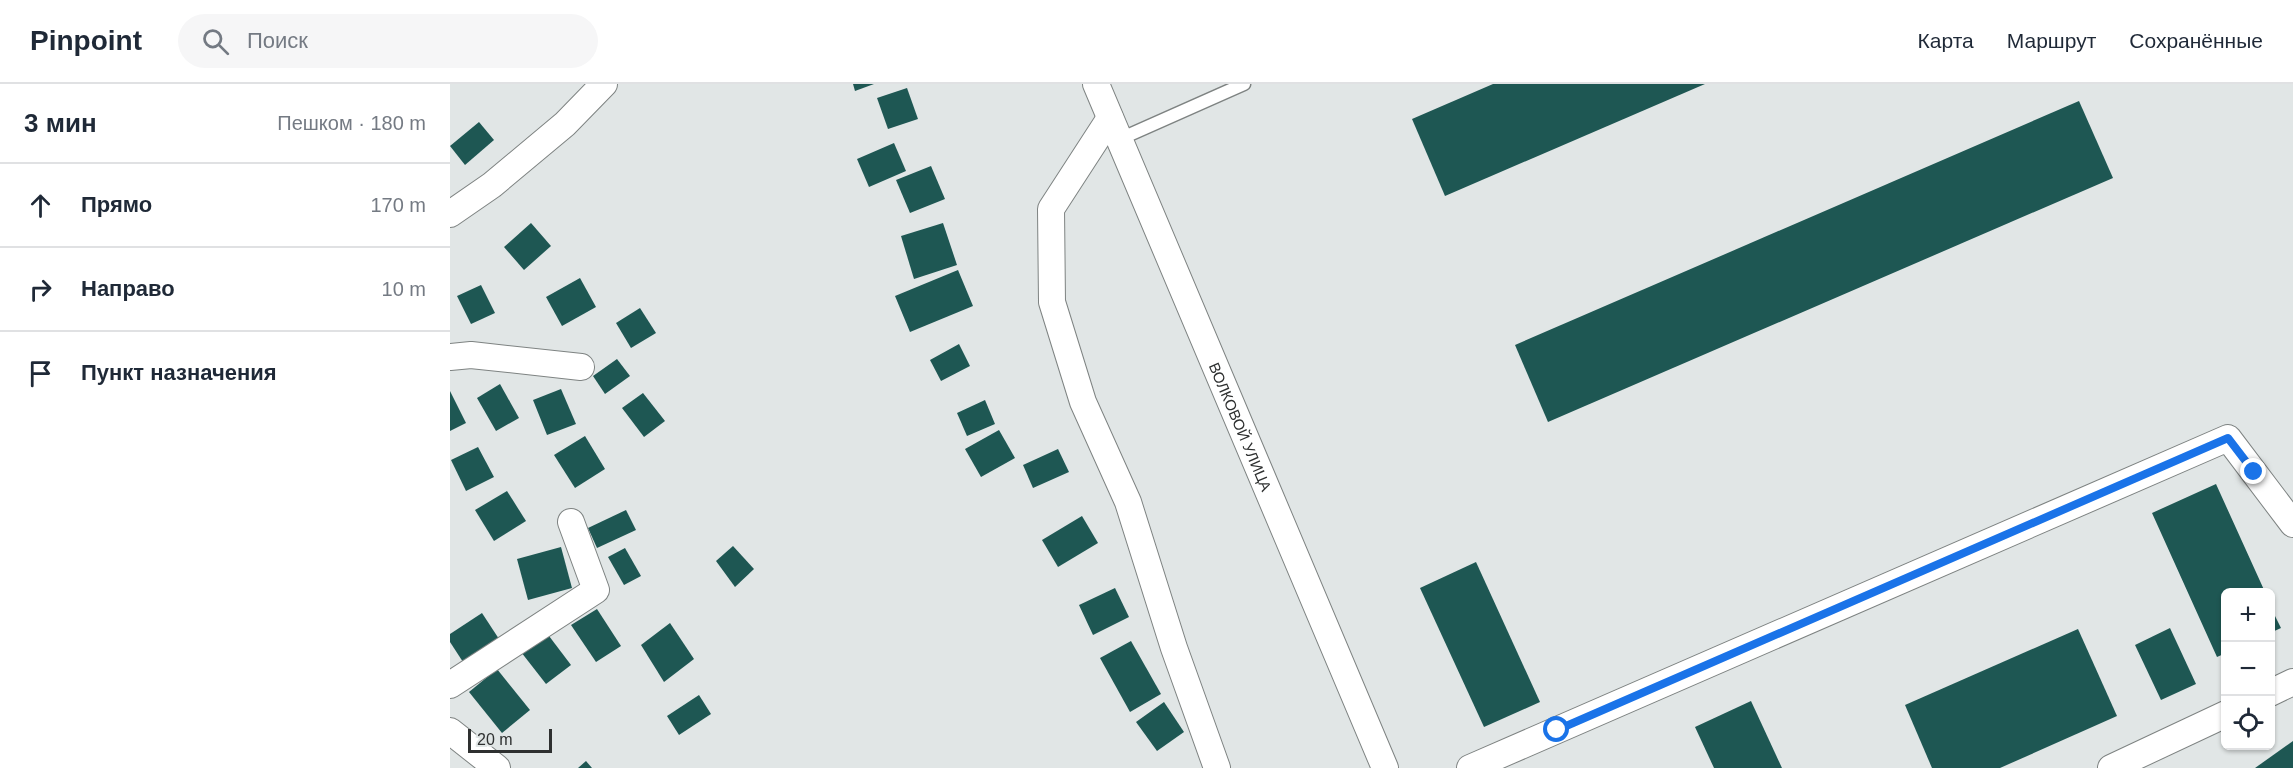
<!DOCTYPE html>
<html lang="ru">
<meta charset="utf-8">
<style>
:root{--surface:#fff;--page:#f6f6f7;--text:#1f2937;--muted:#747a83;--line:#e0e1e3}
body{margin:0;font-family:Arial,sans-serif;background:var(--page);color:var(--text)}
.controls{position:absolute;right:18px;bottom:18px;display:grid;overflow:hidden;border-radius:9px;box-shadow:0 2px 4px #0004}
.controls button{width:54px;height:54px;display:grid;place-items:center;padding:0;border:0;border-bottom:2px solid var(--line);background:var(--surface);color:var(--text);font:30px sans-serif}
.scale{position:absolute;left:18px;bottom:15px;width:84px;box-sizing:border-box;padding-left:6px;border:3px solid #2e3030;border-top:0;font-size:16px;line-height:21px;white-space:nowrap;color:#2e3030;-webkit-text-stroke:4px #e1e6e6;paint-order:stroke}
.stop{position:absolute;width:18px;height:18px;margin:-14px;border:4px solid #1a73e8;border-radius:50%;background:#fff}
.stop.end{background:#1a73e8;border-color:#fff;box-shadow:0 2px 6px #0008}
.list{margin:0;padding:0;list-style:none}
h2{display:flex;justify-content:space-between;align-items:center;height:78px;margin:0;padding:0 24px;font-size:26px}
h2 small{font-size:20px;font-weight:400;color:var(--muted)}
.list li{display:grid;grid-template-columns:39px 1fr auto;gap:18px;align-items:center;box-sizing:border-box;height:84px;padding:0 24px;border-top:2px solid var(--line)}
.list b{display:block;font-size:22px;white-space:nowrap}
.list em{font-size:20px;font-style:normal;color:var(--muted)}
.icon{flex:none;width:33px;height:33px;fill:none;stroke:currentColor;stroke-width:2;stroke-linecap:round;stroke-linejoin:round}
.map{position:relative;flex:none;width:1843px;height:684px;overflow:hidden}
header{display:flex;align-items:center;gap:36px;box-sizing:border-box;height:84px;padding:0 30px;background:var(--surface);border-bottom:2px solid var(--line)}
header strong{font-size:28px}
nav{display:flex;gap:33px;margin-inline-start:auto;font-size:21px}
.search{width:420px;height:54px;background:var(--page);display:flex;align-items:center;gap:15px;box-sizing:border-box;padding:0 21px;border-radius:33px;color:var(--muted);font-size:22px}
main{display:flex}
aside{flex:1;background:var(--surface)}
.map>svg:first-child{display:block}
.building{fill:#1e5753}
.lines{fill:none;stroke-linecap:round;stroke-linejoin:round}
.service-casing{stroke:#7e8382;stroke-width:15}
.minor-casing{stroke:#7e8382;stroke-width:28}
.service{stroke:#fff;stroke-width:12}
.minor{stroke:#fff;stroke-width:26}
.route{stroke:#1a73e8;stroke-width:8}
.labels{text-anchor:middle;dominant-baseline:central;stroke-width:6;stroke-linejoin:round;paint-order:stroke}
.street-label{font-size:15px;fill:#2e3030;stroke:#e1e6e6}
</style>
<header>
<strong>Pinpoint</strong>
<div class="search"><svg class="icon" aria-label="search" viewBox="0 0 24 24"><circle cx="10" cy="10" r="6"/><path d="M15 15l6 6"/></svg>Поиск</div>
<nav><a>Карта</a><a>Маршрут</a><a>Сохранённые</a></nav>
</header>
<main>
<aside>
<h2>3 мин<small>Пешком · 180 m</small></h2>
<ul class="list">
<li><svg class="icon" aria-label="ahead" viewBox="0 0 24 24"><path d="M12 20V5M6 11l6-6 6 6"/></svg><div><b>Прямо</b></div><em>170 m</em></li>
<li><svg class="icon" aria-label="right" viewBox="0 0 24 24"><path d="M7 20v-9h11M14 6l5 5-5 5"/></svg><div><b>Направо</b></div><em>10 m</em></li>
<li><svg class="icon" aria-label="arrive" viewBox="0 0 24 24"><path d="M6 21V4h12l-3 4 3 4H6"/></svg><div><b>Пункт назначения</b></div></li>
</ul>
</aside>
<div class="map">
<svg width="1843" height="684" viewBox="0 0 1843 684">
<rect width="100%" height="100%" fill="#e1e6e6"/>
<!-- building -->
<g class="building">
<path d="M403,0H424L405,7Z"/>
<path d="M1043,0H1255L995,112L962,35Z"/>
<path d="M457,4L468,35L438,45L427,14Z"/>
<path d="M1629,17L1663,94L1098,338L1065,261Z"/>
<path d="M29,38L44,56L15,81L0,62Z"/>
<path d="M444,59L456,87L419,103L407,75Z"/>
<path d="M481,82L495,115L460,129L446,96Z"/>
<path d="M81,139L101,162L74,186L54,163Z"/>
<path d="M493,139L507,181L464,195L451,152Z"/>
<path d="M508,186L523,222L460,248L445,212Z"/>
<path d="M130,194L146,223L112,242L96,213Z"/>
<path d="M31,201L45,229L21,240L7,212Z"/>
<path d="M190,224L206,249L181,264L166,239Z"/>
<path d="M509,260L520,282L491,297L480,276Z"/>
<path d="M167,275L180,292L155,310L143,292Z"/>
<path d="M50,300L69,334L46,347L27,314Z"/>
<path d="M111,305L126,340L97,351L83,316Z"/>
<path d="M0,307L16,339L0,347Z"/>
<path d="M193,309L215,337L194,353L172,324Z"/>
<path d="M535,316L545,340L517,352L507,329Z"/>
<path d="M549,346L565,374L531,393L515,365Z"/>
<path d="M135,352L155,385L125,404L104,371Z"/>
<path d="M28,363L44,393L16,407L1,376Z"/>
<path d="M608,365L619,388L583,404L573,381Z"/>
<path d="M1766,400L1815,508H1776V569L1767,573L1702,429Z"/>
<path d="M57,407L76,437L44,457L25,426Z"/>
<path d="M176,426L186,446L147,464L138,444Z"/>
<path d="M632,432L648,459L608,483L592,456Z"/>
<path d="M283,462L304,485L285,503L266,477Z"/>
<path d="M111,463L122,504L78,516L67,475Z"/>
<path d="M175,464L191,492L174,501L158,473Z"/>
<path d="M1026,478L1090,618L1034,643L970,504Z"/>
<path d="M665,504L679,533L643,551L629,521Z"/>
<path d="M1820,522L1831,544L1820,549Z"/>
<path d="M147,525L171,562L146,578L121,541Z"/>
<path d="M32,529L49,555L13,578L0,558V550Z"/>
<path d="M220,539L244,575L214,598L191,561Z"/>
<path d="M1720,544L1746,600L1711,616L1685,561Z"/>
<path d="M1628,545L1667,632L1550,684H1482L1455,621Z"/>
<path d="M96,548L121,581L96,600L71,568Z"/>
<path d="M681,557L711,610L680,628L650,574Z"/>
<path d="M47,585L80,626L52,649L19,608Z"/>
<path d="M249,611L261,630L229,651L217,632Z"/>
<path d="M1301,617L1332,684H1264L1245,643Z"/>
<path d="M714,618L734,648L707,667L686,638Z"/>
<path d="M1843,657V684H1805Z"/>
<path d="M136,677L142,684H128Z"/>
</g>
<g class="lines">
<!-- service casing -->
<g class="service-casing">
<path id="service" d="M670,55L794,0"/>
</g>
<!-- minor casing -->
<g class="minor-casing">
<g id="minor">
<path id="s1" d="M646,0L935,684"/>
<path d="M660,34L601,125L602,218L633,318L678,418L724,564L767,684"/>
<path d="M0,130L42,101L115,40L154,0"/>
<path d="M0,273L21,271L131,283"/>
<path d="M0,601L146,506L121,438"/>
<path d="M1820,609L1843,598"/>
<path d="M0,647L47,684"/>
<path d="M1020,684L1778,354L1843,440"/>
<path d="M1661,684L1776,630"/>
</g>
</g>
<!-- service -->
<use href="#service" class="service"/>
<!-- minor -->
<use href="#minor" class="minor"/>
</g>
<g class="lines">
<!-- route -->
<path class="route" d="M1107,646L1778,354L1804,388"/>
</g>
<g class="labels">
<!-- street labels -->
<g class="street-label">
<text stroke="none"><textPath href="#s1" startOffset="372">ВОЛКОВОЙ УЛИЦА</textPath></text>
</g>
</g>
</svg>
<div class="controls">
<button>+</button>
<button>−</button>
<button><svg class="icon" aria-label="locate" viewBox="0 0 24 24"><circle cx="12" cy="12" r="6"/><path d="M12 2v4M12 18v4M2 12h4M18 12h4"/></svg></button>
</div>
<div class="scale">20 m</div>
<div class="stop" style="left:1107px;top:646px"></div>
<div class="stop end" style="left:1804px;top:388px"></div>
</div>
</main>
